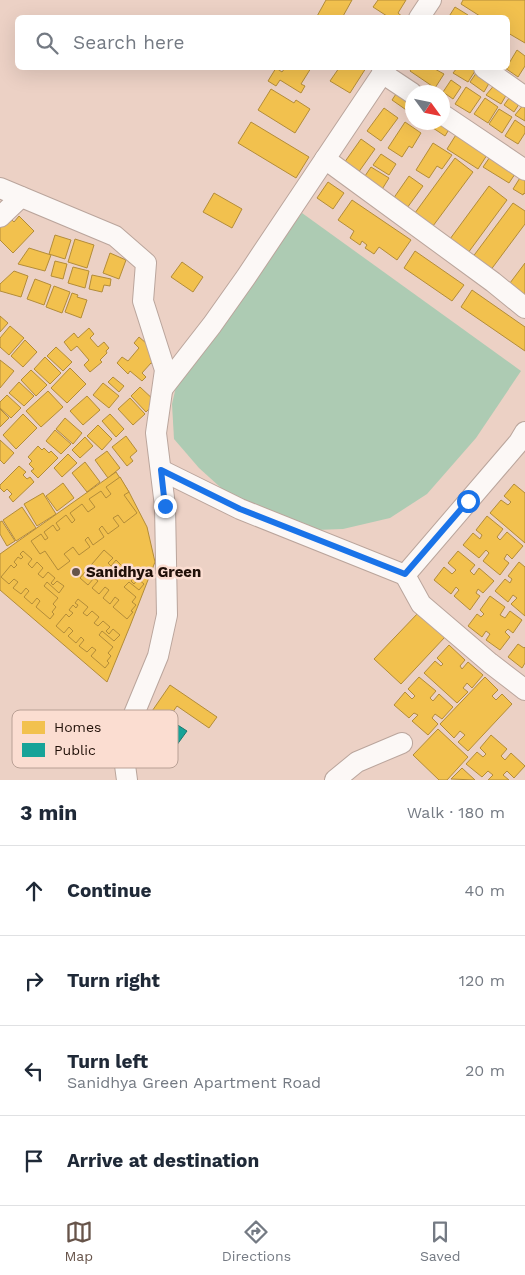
<!DOCTYPE html>
<meta charset="utf-8">
<style>
:root{--surface:#fff;--page:#f2f2f3;--text:#1f2937;--muted:#747a83;--line:#e0e1e3;--accent:#67544a}
body{margin:0;font-family:"Work Sans",sans-serif;background:var(--page);color:var(--text)}
.compass{position:absolute;left:405px;top:85px;width:45px;height:45px;border-radius:50%;background:var(--surface);box-shadow:0 5px 20px #0002;rotate:123deg}
.stop{position:absolute;width:15px;height:15px;margin:-11px;border:4px solid #1a73e8;border-radius:50%;background:#fff}
.stop.end{background:#1a73e8;border-color:#fff;box-shadow:0 1px 5px #0008}
.list{margin:0;padding:0;list-style:none}
h2{display:flex;justify-content:space-between;align-items:center;height:65px;margin:0;padding:0 20px;font-size:21px}
h2 small{font-size:16px;font-weight:400;color:var(--muted)}
.list li{display:grid;grid-template-columns:32px 1fr auto;gap:15px;align-items:center;box-sizing:border-box;height:90px;padding:0 20px;border-top:1px solid var(--line)}
.list b{display:block;font-size:19px;white-space:nowrap}
.list p{margin:0;font-size:16px;white-space:nowrap;color:var(--muted)}
.list em{font-size:16px;font-style:normal;color:var(--muted)}
.icon{flex:none;width:28px;height:28px;fill:none;stroke:currentColor;stroke-width:2;stroke-linecap:round;stroke-linejoin:round}
.map{position:relative;flex:none;width:525px;height:780px;overflow:hidden}
.search{position:absolute;background:var(--surface);box-shadow:0 5px 20px #0002;left:15px;right:15px;top:15px;height:55px;display:flex;align-items:center;gap:12px;box-sizing:border-box;padding:0 18px;border-radius:8px;color:var(--muted);font-size:19px}
.sheet{height:425px;background:var(--surface)}
nav{display:flex;justify-content:space-around;align-items:center;box-sizing:border-box;height:70px;border-top:1px solid var(--line);background:var(--surface);font-size:14px;color:var(--muted)}
nav a{display:grid;justify-items:center;gap:2px}
nav .on{color:var(--accent)}
.map>svg:first-child{display:block}
.green{fill:#adcbb3}
.homes{fill:#f2c14e;stroke:#b38c39}
.public{fill:#17a398;stroke:#1a776d}
.lines{fill:none;stroke-linecap:round;stroke-linejoin:round}
.minor-casing{stroke:#baa59c;stroke-width:22}
.minor{stroke:#fcf8f6;stroke-width:20}
.route{stroke:#1a73e8;stroke-width:6}
.poi-dot{fill:#67544a;stroke:#fbddd1;stroke-width:2}
.labels{text-anchor:middle;dominant-baseline:central;stroke-width:5;stroke-linejoin:round;paint-order:stroke}
.poi-label{font-size:15px;font-weight:bold;fill:#201008;stroke:#fbddd1;text-anchor:start}
.key{fill:#fbddd1;stroke:#b9a095;stroke-width:1}
.key-label{font-size:14px;fill:#201008}
</style>
<div class="map">
<svg width="525" height="780" viewBox="0 0 525 780">
<rect width="100%" height="100%" fill="#ecd1c5"/>
<!-- green -->
<path class="green" d="M302,213L521,371L476,438L427,494L390,518L343,529L315,530L230,496L199,468L174,439L172,404L178,378Z"/>
<!-- homes -->
<g class="homes">
<path d="M326,0H352L342,18H316Z"/>
<path d="M378,0H406L398,13L404,18H390L373,7Z"/>
<path d="M463,0H525V43L508,33V18H483L461,4Z"/>
<path d="M455,7L468,15L467,18H448Z"/>
<path d="M517,50L525,56V66L518,77L505,68H508V65Z"/>
<path d="M276,68L282,72L285,68H311L301,84L305,86L301,93L280,80L276,86L268,81Z"/>
<path d="M339,68H366L350,93L330,81Z"/>
<path d="M412,68H433L444,74L435,88L410,71Z"/>
<path d="M457,68H477L468,82L453,73Z"/>
<path d="M479,69L492,78L484,92L470,82Z"/>
<path d="M451,80L461,87L453,99L443,92Z"/>
<path d="M496,83L508,92L501,104L486,95Z"/>
<path d="M466,87L481,97L470,113L455,104Z"/>
<path d="M400,88L412,96V114L392,100Z"/>
<path d="M271,89L294,103L296,100L310,109L295,133L258,110Z"/>
<path d="M512,94L521,101L514,112L504,105Z"/>
<path d="M485,98L498,107L488,123L474,114Z"/>
<path d="M524,104L525,105V121L515,115Z"/>
<path d="M384,108L398,118L381,141L367,131Z"/>
<path d="M499,109L512,117L502,133L489,124Z"/>
<path d="M515,120L525,127V133L518,144L505,136Z"/>
<path d="M251,122L309,157L296,178L238,143Z"/>
<path d="M405,122L421,133L412,148L409,146L402,157L388,148Z"/>
<path d="M424,122H442L453,123L445,136Z"/>
<path d="M459,130L487,155L478,169L447,149Z"/>
<path d="M361,139L375,149L358,173L344,163Z"/>
<path d="M433,143L452,155L442,169L437,166L429,178L416,170Z"/>
<path d="M381,154L396,164L389,175L373,165Z"/>
<path d="M492,154L517,171L509,183L483,167Z"/>
<path d="M455,158L473,172L430,230L412,217Z"/>
<path d="M371,167L389,178L381,191L363,179Z"/>
<path d="M523,173L525,175V194L524,193L523,195L513,189Z"/>
<path d="M409,176L423,186L407,208L393,199Z"/>
<path d="M328,182L344,193L333,209L317,198Z"/>
<path d="M489,186L507,200L465,257L447,243Z"/>
<path d="M214,193L242,209L232,228L203,212Z"/>
<path d="M352,200L411,240L397,260L379,247L374,254L365,248L367,245L362,241L360,245L350,238L354,231L338,220Z"/>
<path d="M513,203L525,211V224L487,275L469,262Z"/>
<path d="M6,214L14,222L19,216L34,231L13,253L0,240V220Z"/>
<path d="M55,235L71,240L65,259L49,254Z"/>
<path d="M75,239L94,245L87,268L68,262Z"/>
<path d="M29,248L51,255L45,271L18,264Z"/>
<path d="M415,251L464,285L452,301L404,268Z"/>
<path d="M110,253L126,260L119,279L103,273Z"/>
<path d="M55,261L67,264L63,279L51,276Z"/>
<path d="M182,262L203,277L193,292L171,277Z"/>
<path d="M525,263V301L507,287Z"/>
<path d="M73,267L89,271L85,288L68,283Z"/>
<path d="M14,271L28,276L21,297L0,291V284Z"/>
<path d="M92,275L111,279L110,286L104,285L102,292L89,289Z"/>
<path d="M35,279L51,285L44,305L27,299Z"/>
<path d="M54,286L70,292L62,313L46,307Z"/>
<path d="M472,290L525,327V351L461,307Z"/>
<path d="M72,293L78,295L77,297L87,300L81,318L65,312Z"/>
<path d="M0,316L8,323L0,332Z"/>
<path d="M10,326L24,338L9,355L0,347V338Z"/>
<path d="M89,328L94,334L90,338L98,347L104,342L109,348L106,351L107,353L100,360L102,362L90,372L84,365L89,360L77,346L71,351L64,342L74,333L78,338Z"/>
<path d="M139,337L153,349L155,366L151,363L142,373L146,377L142,381L130,371L128,374L117,363L122,357L128,361L139,348L134,343Z"/>
<path d="M25,340L37,352L23,367L11,356Z"/>
<path d="M56,347L72,362L63,371L47,356Z"/>
<path d="M45,357L61,373L50,384L34,369Z"/>
<path d="M0,360L14,371L0,388Z"/>
<path d="M70,368L86,384L67,403L51,388Z"/>
<path d="M31,370L47,385L36,396L21,380Z"/>
<path d="M113,377L124,386L119,392L108,382Z"/>
<path d="M19,382L34,396L24,406L9,393Z"/>
<path d="M103,383L119,396L109,408L93,395Z"/>
<path d="M140,387L156,402L146,412L131,396Z"/>
<path d="M48,391L63,407L41,427L26,411Z"/>
<path d="M7,395L21,408L11,418L0,408V402Z"/>
<path d="M87,396L100,410L83,425L70,411Z"/>
<path d="M130,398L145,414L133,425L118,409Z"/>
<path d="M0,409L9,418L0,427Z"/>
<path d="M23,414L37,428L16,449L3,435Z"/>
<path d="M110,414L124,429L116,437L102,421Z"/>
<path d="M65,418L82,433L73,444L56,429Z"/>
<path d="M98,425L112,439L102,450L87,436Z"/>
<path d="M55,430L71,444L61,454L46,441Z"/>
<path d="M126,436L137,451L130,457L133,461L127,466L112,447Z"/>
<path d="M85,437L93,446L80,458L72,450Z"/>
<path d="M0,440L14,453L4,464L0,460Z"/>
<path d="M38,446L42,450L44,448L49,453L51,451L58,458L38,478L31,471L34,469L29,464L32,461L28,457Z"/>
<path d="M107,451L120,468L108,478L95,460Z"/>
<path d="M68,454L77,463L62,477L54,468Z"/>
<path d="M85,462L100,482L87,492L72,473Z"/>
<path d="M19,466L26,472L23,475L27,479L30,477L34,482L13,502L9,497L12,494L7,489L4,492L0,488V485Z"/>
<path d="M116,472L129,492L147,527L155,562L130,626L107,682L0,590V554Z"/>
<path d="M120,477L129,492L124,495L137,513L124,523L118,515L113,518L119,526L108,534L102,526L99,529L104,537L93,545L88,537L85,540L90,547L79,555L73,547L64,554L70,561L58,570L45,551L40,554L31,541L41,534L45,540L48,538L44,532L53,525L57,531L60,529L56,523L66,515L72,523L75,520L70,513L82,504L88,512L95,507L89,499L101,491L106,498L111,494L106,487Z"/>
<path d="M63,483L74,498L57,511L46,496Z"/>
<path d="M514,484L525,493V543L490,513L501,500L508,505L511,502L504,496Z"/>
<path d="M43,493L56,514L37,526L24,504Z"/>
<path d="M22,507L36,528L16,541L3,520Z"/>
<path d="M487,516L503,529L497,537L500,540L507,532L523,546L512,559L507,554L504,559L509,563L500,575L483,561L489,553L486,550L479,558L463,545L473,533L480,539L482,535L476,530Z"/>
<path d="M2,521L15,541L7,546L0,534V522Z"/>
<path d="M104,550L113,558L108,563L111,566L116,560L123,567L117,573L121,577L127,570L135,576L131,581L134,584L138,579L144,584L139,590L129,582L124,587L136,597L132,602L136,605L131,611L133,612L127,619L113,607L119,600L115,597L110,604L103,598L109,590L105,587L99,594L92,588L98,581L94,578L88,585L80,578Z"/>
<path d="M23,551L32,559L28,564L32,568L37,562L43,568L38,574L43,578L48,572L55,578L51,583L53,585L57,581L64,586L59,593L47,582L44,586L58,598L53,604L56,607L52,612L54,614L50,619L36,607L40,601L37,598L32,604L24,597L29,591L26,588L21,594L13,588L18,582L14,579L9,584L1,577L11,565L14,568L17,565L14,562L18,557L21,559L23,557L20,554Z"/>
<path d="M458,551L475,565L470,571L474,575L479,568L494,581L483,593L478,589L476,593L480,596L470,610L454,596L459,590L456,587L451,594L434,580L444,567L452,574L456,570L448,563Z"/>
<path d="M519,562L525,567V616L511,604L517,598L513,595L508,602L495,591L505,579L510,583L512,579L508,576Z"/>
<path d="M490,596L505,607L500,615L505,618L510,611L522,620L513,633L508,629L505,632L510,637L500,650L486,640L490,634L486,631L482,637L468,626L477,614L481,617L484,614L480,610Z"/>
<path d="M78,599L88,607L83,613L87,616L92,611L99,617L94,623L98,626L103,621L110,627L106,631L109,634L113,629L120,635L114,641L102,631L99,635L113,647L108,653L111,656L107,661L109,663L105,668L91,656L96,650L92,647L87,652L79,646L84,640L81,637L76,643L68,636L73,631L69,627L64,633L56,626L66,614L69,617L73,613L69,610L73,605L76,608L78,605L75,603Z"/>
<path d="M419,612L445,637L401,684L374,659Z"/>
<path d="M518,644L524,648L525,647V663L522,668L508,657Z"/>
<path d="M449,645L465,660L460,666L462,669L468,662L483,675L472,688L467,683L463,688L468,692L457,703L424,673L435,661L441,666L443,664L437,658Z"/>
<path d="M419,677L436,691L430,698L433,701L439,694L453,707L442,719L435,714L432,718L438,724L428,735L412,721L418,715L414,713L409,718L394,705L405,692L412,699L415,696L408,689Z"/>
<path d="M485,677L498,690L492,696L496,700L502,694L512,704L468,751L458,742L465,735L460,731L454,738L440,724Z"/>
<path d="M170,685L217,717L209,728L177,706L153,740L139,730Z"/>
<path d="M438,729L468,757L447,780H439L413,755Z"/>
<path d="M491,735L507,749L501,756L505,760L511,753L525,766L514,778L507,771L503,775L509,780H488L493,775L488,771L482,777L466,764L477,752L483,757L486,754L480,748Z"/>
<path d="M462,768L475,780L451,779Z"/>
</g>
<!-- public -->
<path class="public" d="M173,722L187,731L171,753L158,744Z"/>
<g class="lines">
<!-- minor casing -->
<g class="minor-casing">
<g id="minor">
<path d="M419,18L431,0"/>
<path d="M484,68L525,97"/>
<path d="M382,73L412,93"/>
<path d="M442,114L525,170"/>
<path d="M325,159L493,282L525,308"/>
<path d="M0,188L115,236L146,263L143,301L165,370L156,433L165,506L167,615L158,656L122,743L127,780"/>
<path d="M0,217L21,197"/>
<path d="M163,388L212,325L246,277L386,68"/>
<path d="M525,432L519,442L405,575L421,604L490,663L525,690"/>
<path d="M161,470L240,509L405,575"/>
<path d="M335,780L357,762L402,743"/>
</g>
</g>
<!-- minor -->
<use href="#minor" class="minor"/>
</g>
<g class="lines">
<!-- route -->
<path class="route" d="M165,506L161,470L240,509L405,574L468,501"/>
</g>
<!-- markers -->
<circle class="poi-dot" cx="76" cy="572" r="5"/>
<g class="labels">
<!-- poi labels -->
<g class="poi-label">
<text x="86" y="572">Sanidhya Green</text>
</g>
</g>
<!-- legend -->
<rect x="12" y="710" width="166" height="58" rx="8" class="key"/>
<rect x="22" y="721" width="23" height="13" fill="#f2c14e"/>
<rect x="22" y="743" width="23" height="14" fill="#17a398"/>
<g class="key-label">
<text x="54" y="732">Homes</text>
<text x="54" y="755">Public</text>
</g>
</svg>
<svg class="compass" viewBox="-18 -18 36 36"><path d="M0-13l5 13h-10z" fill="#e53935"/><path d="M0 13l5-13h-10z" fill="#747a83"/></svg>
<div class="stop" style="left:468px;top:501px"></div>
<div class="stop end" style="left:165px;top:506px"></div>
<div class="search"><svg class="icon" aria-label="search" viewBox="0 0 24 24"><circle cx="10" cy="10" r="6"/><path d="M15 15l6 6"/></svg>Search here</div>
</div>
<section class="sheet">
<h2>3 min<small>Walk · 180 m</small></h2>
<ul class="list">
<li><svg class="icon" aria-label="ahead" viewBox="0 0 24 24"><path d="M12 20V5M6 11l6-6 6 6"/></svg><div><b>Continue</b></div><em>40 m</em></li>
<li><svg class="icon" aria-label="right" viewBox="0 0 24 24"><path d="M7 20v-9h11M14 6l5 5-5 5"/></svg><div><b>Turn right</b></div><em>120 m</em></li>
<li><svg class="icon" aria-label="left" viewBox="0 0 24 24"><path d="M17 20v-9H6M10 6l-5 5 5 5"/></svg><div><b>Turn left</b><p>Sanidhya Green Apartment Road</p></div><em>20 m</em></li>
<li><svg class="icon" aria-label="arrive" viewBox="0 0 24 24"><path d="M6 21V4h12l-3 4 3 4H6"/></svg><div><b>Arrive at destination</b></div></li>
</ul>
</section>
<nav>
<a class="on"><svg class="icon" aria-label="map" viewBox="0 0 24 24"><path d="M3 6l6-2 6 2 6-2v14l-6 2-6-2-6 2zM9 4v14M15 6v14"/></svg>Map</a>
<a><svg class="icon" aria-label="directions" viewBox="0 0 24 24"><path d="M12 3l9 9-9 9-9-9zM9 14v-3h6M13 9l2 2-2 2"/></svg>Directions</a>
<a><svg class="icon" aria-label="saved" viewBox="0 0 24 24"><path d="M7 4h10v16l-5-4-5 4z"/></svg>Saved</a>
</nav>
